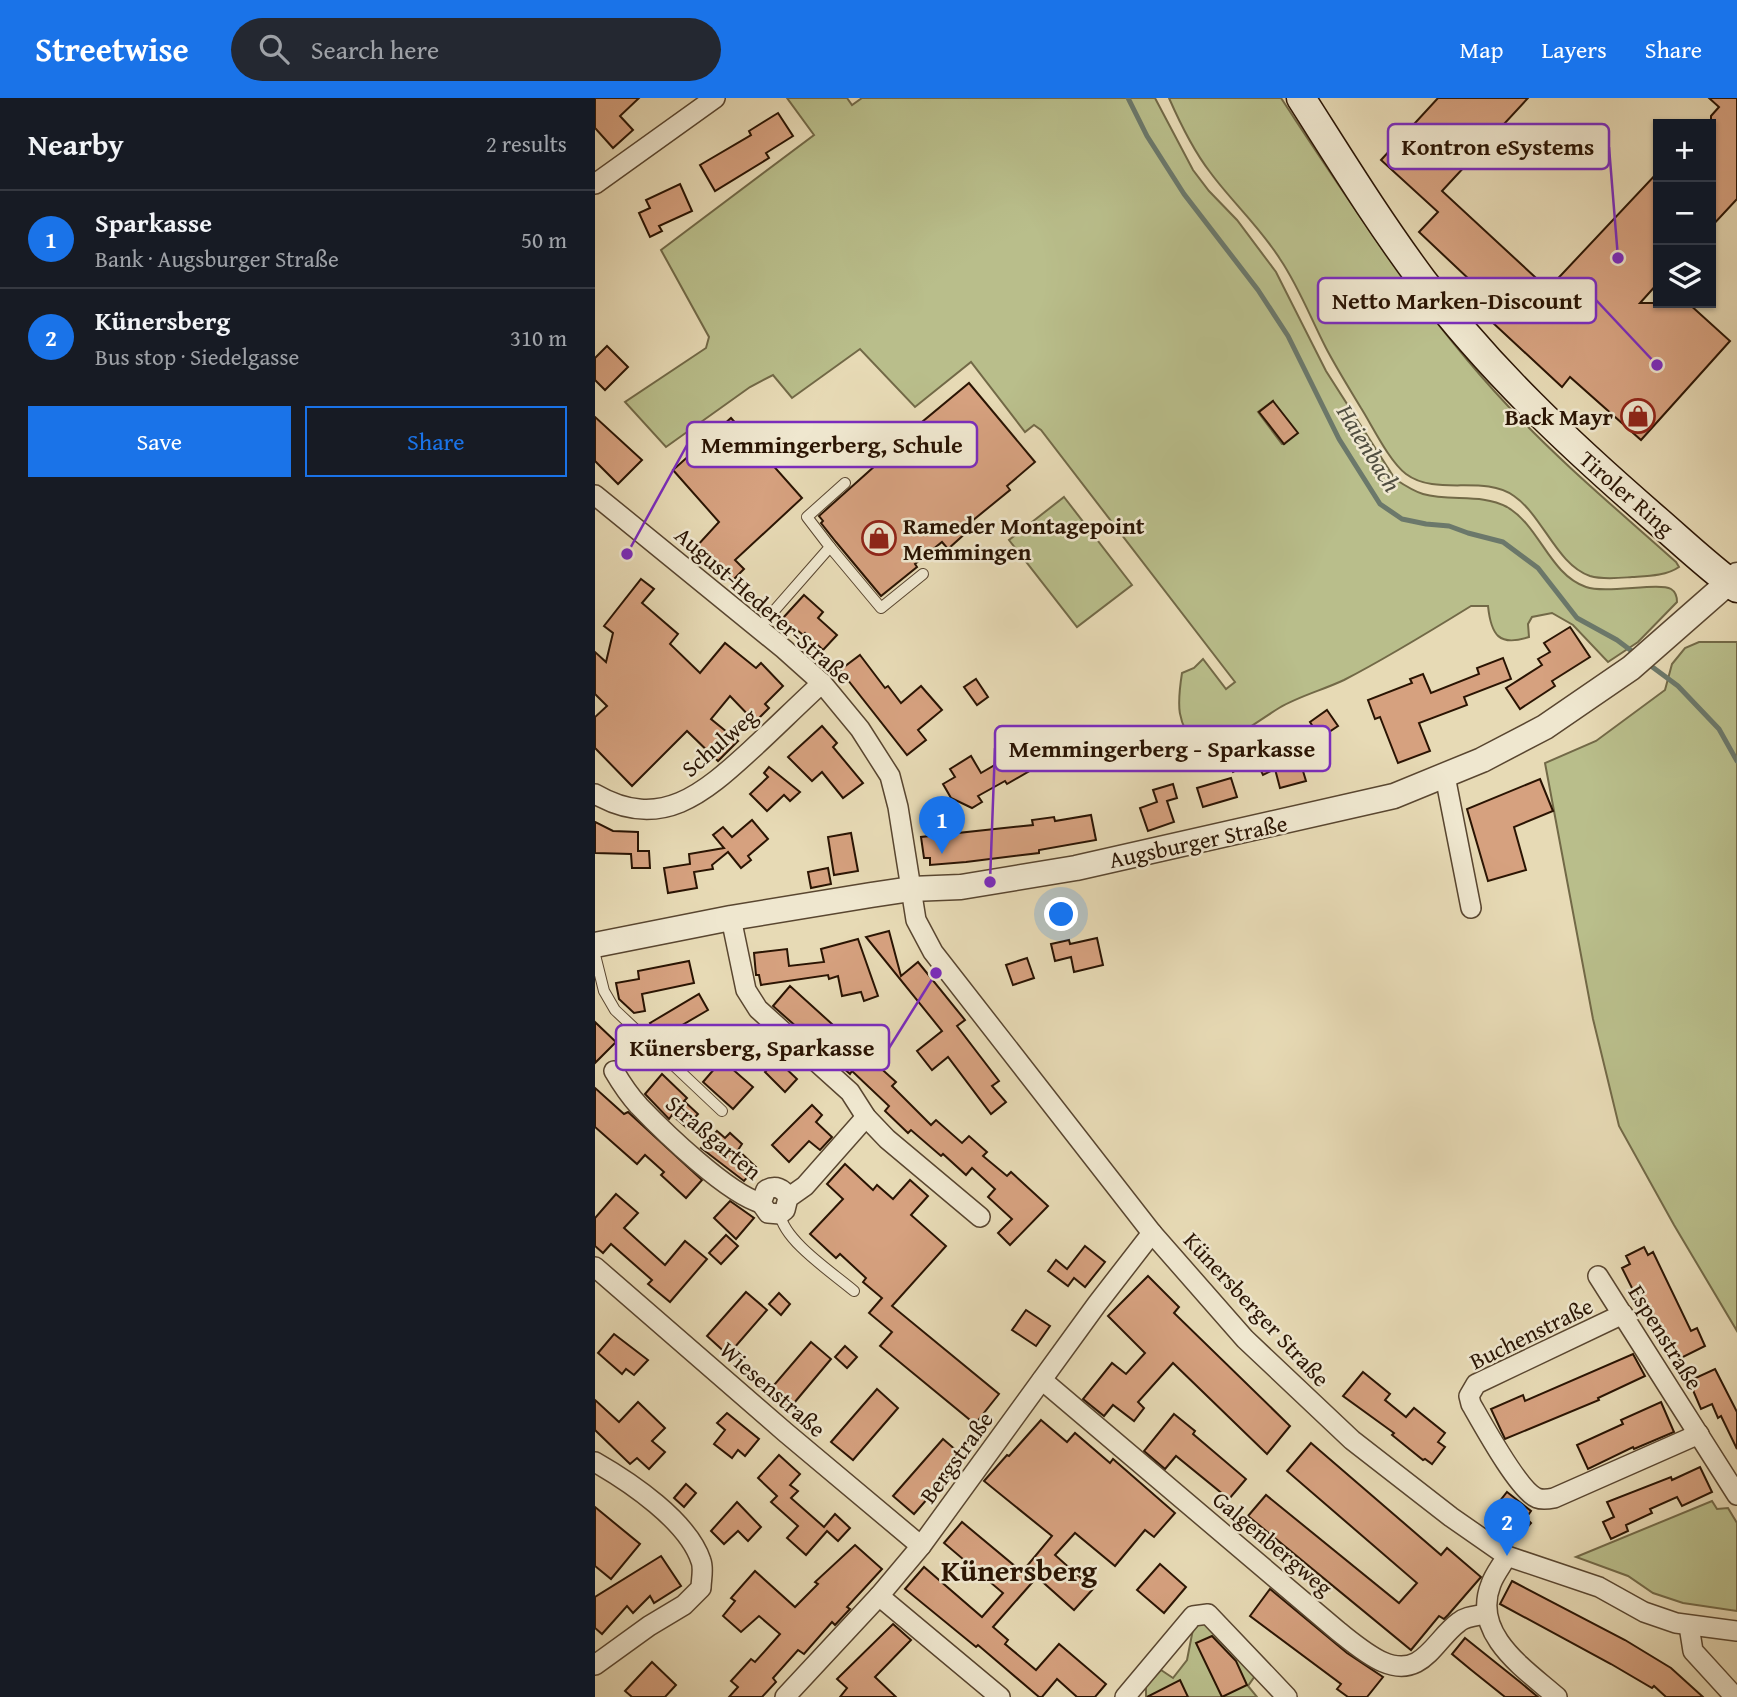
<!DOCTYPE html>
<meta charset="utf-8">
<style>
:root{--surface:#171b24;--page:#242831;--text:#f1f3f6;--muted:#9ea1a6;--line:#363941;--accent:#1a73e8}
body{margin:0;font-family:"Gentium Book Plus",serif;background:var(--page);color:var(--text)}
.controls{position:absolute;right:21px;top:21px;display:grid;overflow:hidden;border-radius:0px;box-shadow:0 2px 5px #0004}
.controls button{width:63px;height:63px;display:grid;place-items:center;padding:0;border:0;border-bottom:2px solid var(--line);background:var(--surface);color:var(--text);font:35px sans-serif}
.you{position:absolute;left:467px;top:817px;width:24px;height:24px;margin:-18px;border:5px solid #fff;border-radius:50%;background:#1a73e8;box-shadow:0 0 0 10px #1a73e833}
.badge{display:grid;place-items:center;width:46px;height:46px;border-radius:50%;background:var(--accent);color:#fff;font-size:23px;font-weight:700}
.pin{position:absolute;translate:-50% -58px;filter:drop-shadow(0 2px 4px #0008)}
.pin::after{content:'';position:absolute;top:37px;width:24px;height:21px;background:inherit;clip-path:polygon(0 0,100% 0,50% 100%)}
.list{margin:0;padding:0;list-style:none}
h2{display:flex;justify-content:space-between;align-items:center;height:91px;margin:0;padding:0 28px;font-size:30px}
h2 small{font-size:23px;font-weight:400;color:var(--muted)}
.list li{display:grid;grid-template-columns:46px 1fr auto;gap:21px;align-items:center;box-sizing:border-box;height:98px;padding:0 28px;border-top:2px solid var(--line)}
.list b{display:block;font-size:26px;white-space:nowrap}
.list p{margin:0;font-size:23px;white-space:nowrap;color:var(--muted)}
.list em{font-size:23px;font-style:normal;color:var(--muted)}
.actions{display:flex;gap:14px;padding:21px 28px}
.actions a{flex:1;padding:16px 0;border:2px solid var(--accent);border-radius:0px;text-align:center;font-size:24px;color:var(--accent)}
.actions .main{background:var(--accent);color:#fff}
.icon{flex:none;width:38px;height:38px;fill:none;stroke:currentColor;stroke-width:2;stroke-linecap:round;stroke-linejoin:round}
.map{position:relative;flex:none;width:1142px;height:1599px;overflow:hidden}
header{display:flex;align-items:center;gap:42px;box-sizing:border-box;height:98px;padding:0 35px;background:var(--accent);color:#fff}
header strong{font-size:33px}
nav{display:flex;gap:38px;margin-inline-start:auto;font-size:24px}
.search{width:490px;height:63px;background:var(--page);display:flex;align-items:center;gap:18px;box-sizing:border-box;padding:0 24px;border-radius:38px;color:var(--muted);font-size:26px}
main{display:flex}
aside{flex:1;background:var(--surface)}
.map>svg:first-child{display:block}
.green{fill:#b9be8b;stroke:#726947;stroke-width:2;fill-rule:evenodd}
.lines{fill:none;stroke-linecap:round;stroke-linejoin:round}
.stream{stroke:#6b786b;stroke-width:5}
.building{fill:#d6a17f;stroke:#2a1403;stroke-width:2}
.service-casing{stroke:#594630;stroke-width:12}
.minor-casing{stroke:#594630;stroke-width:22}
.tertiary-casing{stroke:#594630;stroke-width:27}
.secondary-casing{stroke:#2a1403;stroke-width:31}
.service{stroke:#efe7cf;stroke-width:10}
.minor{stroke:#efe7cf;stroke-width:19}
.tertiary{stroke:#efe7cf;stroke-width:24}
.secondary{stroke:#efe7cf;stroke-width:28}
.labels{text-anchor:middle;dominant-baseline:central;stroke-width:5;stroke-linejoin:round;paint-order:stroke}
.poi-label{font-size:23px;font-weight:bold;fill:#2a1403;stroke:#efe7cf;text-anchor:end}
.street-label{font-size:23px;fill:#2a1403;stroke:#efe7cf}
.water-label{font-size:24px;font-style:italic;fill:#504e40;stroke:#efe7cf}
.district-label{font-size:30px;font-weight:bold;fill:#2a1403;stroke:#efe7cf}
.leader{fill:none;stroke:#7b2cbf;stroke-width:2.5}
.callout-dot{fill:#7b2cbf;stroke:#efe7cf;stroke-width:2.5}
.callout{fill:#efe7cf;stroke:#7b2cbf;stroke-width:2.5}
.callout-label{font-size:24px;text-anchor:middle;font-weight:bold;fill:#2a1403}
</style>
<header>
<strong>Streetwise</strong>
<div class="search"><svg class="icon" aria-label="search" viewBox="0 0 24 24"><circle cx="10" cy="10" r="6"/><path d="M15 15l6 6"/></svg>Search here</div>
<nav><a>Map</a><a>Layers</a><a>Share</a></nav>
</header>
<main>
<aside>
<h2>Nearby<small>2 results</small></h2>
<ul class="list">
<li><span class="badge">1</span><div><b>Sparkasse</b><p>Bank · Augsburger Straße</p></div><em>50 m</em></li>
<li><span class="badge">2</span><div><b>Künersberg</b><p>Bus stop · Siedelgasse</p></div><em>310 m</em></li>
</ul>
<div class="actions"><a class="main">Save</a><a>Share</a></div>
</aside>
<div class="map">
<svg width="1142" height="1599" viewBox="0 0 1142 1599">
<rect width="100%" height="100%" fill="#e7dab5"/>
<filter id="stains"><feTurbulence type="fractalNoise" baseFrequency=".00286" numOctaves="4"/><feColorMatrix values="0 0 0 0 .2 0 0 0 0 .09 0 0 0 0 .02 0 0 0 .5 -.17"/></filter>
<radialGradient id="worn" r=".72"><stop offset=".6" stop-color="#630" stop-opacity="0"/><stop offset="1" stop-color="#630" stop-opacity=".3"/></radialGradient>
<!-- green -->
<g class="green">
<path d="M192,0H252L257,7L267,0H560L598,72L614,93L642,122L681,174L731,273L800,381C809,387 818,393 828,396C856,404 886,395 912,409C945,428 954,476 991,489C1011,496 1064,484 1076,491C1081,494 1082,499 1082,504L1043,544L1013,564L978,527L957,515L937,519L933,526L934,539C904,549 896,537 893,508H876C834,534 792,560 749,582C728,592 704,598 684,610C661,624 630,650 603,650C581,625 582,607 587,575L599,570L608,561L631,591L640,584L446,332L439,327L430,334L376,264L320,309L265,251L197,300L178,277L155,289L71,349L30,304L111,250L114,239L66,152L219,37ZM678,303L689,346H687L663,314Z"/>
<path d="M574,0H686C756,106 826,215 913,308C965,364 1024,413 1081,464L1084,469C1071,478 1053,478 1037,479C1024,480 1008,482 995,478C962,467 948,418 919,398C888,376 842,399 811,376C794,363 778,329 766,310C754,290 742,271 731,250C716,221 704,189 685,161C665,129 637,104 615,74C598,52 585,25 574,0Z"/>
<path d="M469,399L537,487L482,529L414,442Z"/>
<path d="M1104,544H1142V1233L1079,1127L1024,1028L998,921L950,665L1001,643L1070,592L1077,566L1090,550Z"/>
<path d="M1117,1403L1122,1411L1133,1410L1142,1425V1513L1088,1505L1058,1495L1033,1478L981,1459Z"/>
<path d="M614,1522L662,1575L653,1588L662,1599H551V1588L566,1572L578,1580L592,1562L599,1526Z"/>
</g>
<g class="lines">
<!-- stream -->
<g class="stream">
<path d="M533,0L552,38L589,96L663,192L693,238L744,341L785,406L807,421L831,426L854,428L873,435L908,444L943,470L982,520L1022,542L1042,557"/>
<path d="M1052,565L1083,588L1124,631L1142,663"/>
</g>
</g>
<!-- building -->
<g class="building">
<path d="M0,0H44L25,18L38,32L18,50L0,30Z"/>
<path d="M843,0H933L847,93L953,191L1063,74V185L1045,205H1093L1135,243L1046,342L975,279L967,289L883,211L894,200L824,134L843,114L786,62Z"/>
<path d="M1114,0H1142V101L1116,129V18L1124,9Z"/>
<path d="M183,15L198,38L171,55L174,60L120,93L105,67L156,37L154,33Z"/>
<path d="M85,86L97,113L64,128L67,133L55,139L44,115L55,110L51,102Z"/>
<path d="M12,248L33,269L10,292L0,282V260Z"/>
<path d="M374,285L440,364L412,388L415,392L371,428L374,432L353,451L347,444L320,466L322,469L286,498L241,444L226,425L228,423L224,418L282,366L280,363Z"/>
<path d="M678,303L703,335L689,346L664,314Z"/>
<path d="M0,319L47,362L23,386L0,363Z"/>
<path d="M136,320L207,400L140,462L149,471L136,484L101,449L124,424L78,372Z"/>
<path d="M46,481L59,491L47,505L83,536L75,546L105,575L130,545L161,570L166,565L188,588L170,606L174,610L160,624L135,598L116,621L143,643L123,663L92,633L37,688L0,650V619L12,608L0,596V554L11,564L18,535L9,528Z"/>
<path d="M209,497L228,514L223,520L242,537L228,552L210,535L208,537L188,520Z"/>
<path d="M975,529L995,559L957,583L960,588L925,611L911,590L947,567L943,561L955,554L949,545Z"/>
<path d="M265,557L290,590L293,588L306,605L326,588L347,612L323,632L331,642L312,657L245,572Z"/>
<path d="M908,560L916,581L869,599L872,607L824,625L835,653L803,665L785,619L780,621L773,602L817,585L815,581L828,576L836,595L884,576L882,570Z"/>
<path d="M381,581L393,599L382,607L369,589Z"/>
<path d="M732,612L743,628L725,640L715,624Z"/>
<path d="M227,628L242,645L238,649L268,685L248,700L227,674L217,683L193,659Z"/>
<path d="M453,636L464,656L412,686L410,683L383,698L387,704L377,710L356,700L348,686L360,679L355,671L376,658L386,675Z"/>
<path d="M668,641L682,669L705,663L711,683L685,690L680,671L668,677L661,662L638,674L629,657L650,645L652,649Z"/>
<path d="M174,669L205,694L195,703L189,697L172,713L155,696L173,679L169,675Z"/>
<path d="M636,680L642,699L608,709L602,690Z"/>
<path d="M945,681L958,713L919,729L931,772L893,783L872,711Z"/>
<path d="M578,686L582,700L572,703L579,724L553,733L545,710L562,704L558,692Z"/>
<path d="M496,717L501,742L444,752V755L371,764L335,767V760H329L326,739L438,727L437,722L459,719L460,723Z"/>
<path d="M157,722L173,741L153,758L156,762L146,770L133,754L117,767L118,771L99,774L102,790L73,795L69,770L95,766L94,756L129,750L118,737L128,729L137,739Z"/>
<path d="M0,724L18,733L43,734V753H54L55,770H37L36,756L0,755Z"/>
<path d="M256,735L263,773L239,777L233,739Z"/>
<path d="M233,770L236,786L216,790L213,774Z"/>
<path d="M294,833L306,878L323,864L370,922L362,928L404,983L397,988L411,1004L396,1016L353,959L337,972L322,953L347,933L271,839Z"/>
<path d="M502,840L508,867L479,874L476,859L460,863L456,846L474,842L475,846Z"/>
<path d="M263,841L283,898L269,903L266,894L247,898L243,878L234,881L233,877L166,887L164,877H161L159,855L192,851L194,868L229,864L226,851Z"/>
<path d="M432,860L439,880L418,887L411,867Z"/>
<path d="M94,863L99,885L47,896L50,913L39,915L24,901L21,885L44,881L43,873Z"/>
<path d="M195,888L301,984L297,988L336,1027L341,1022L367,1045L374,1038L392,1054L388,1058L412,1078L416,1074L453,1108L415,1147L403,1135L417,1121L393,1099L400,1091L377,1070L371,1077L348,1056L346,1058L316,1032L313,1035L290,1013L294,1008L257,973L255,976L178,908Z"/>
<path d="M104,896L113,912L65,940L55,925Z"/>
<path d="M0,924L21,944L0,965Z"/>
<path d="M127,962L158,989L138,1011L108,984Z"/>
<path d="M182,962L202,981L190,994L170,974Z"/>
<path d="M67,976L92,1000L89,1003L103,1016L91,1029L77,1017L74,1021L50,996Z"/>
<path d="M0,990L29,1016L33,1014L107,1082L91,1100L66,1077L69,1074L50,1057L42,1066L0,1029Z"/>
<path d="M217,1007L227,1017L221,1024L237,1039L225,1052L214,1043L194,1064L177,1047Z"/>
<path d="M122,1033L130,1040L135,1035L147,1046L143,1052L161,1069L149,1083L106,1050Z"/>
<path d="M250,1066L278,1092L282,1087L298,1101L315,1082L333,1098L316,1117L351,1148L297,1208L404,1296L380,1326L285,1248L297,1234L274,1215L287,1200L268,1184L271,1180L245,1156L241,1160L215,1136L248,1101L232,1086Z"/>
<path d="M21,1096L43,1115L29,1130L70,1167L90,1143L112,1161L75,1204L53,1186L57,1182L16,1146L8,1155L0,1148V1120Z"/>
<path d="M135,1103L159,1120L141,1141L119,1120Z"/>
<path d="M131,1137L143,1148L126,1166L114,1155Z"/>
<path d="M490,1148L510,1164L490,1189L479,1180L473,1188L453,1173L461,1162L472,1171Z"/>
<path d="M1049,1149L1053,1157L1058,1154L1096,1233L1102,1230L1110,1248L1084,1261L1076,1245L1073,1247L1052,1203L1045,1206L1027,1170L1035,1166L1031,1158Z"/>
<path d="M553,1178L584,1209L579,1215L695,1328L672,1356L578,1265L543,1304L549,1310L539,1323L518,1307L509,1318L488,1301L517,1265L531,1276L550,1255L513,1218Z"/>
<path d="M151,1194L172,1212L133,1257L112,1238Z"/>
<path d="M184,1195L195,1206L186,1217L174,1206Z"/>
<path d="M431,1212L455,1228L441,1248L417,1232Z"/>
<path d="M19,1236L53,1262L39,1277L31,1271L27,1276L3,1255Z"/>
<path d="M216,1244L236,1261L194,1311L173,1294Z"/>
<path d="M250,1248L262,1259L252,1270L240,1259Z"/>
<path d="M1038,1256L1050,1278L1003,1300L1004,1302L910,1341L896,1311L928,1297L930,1303Z"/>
<path d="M1120,1271L1142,1314V1351L1126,1318L1123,1320L1117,1306L1106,1311L1094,1283Z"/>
<path d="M768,1274L795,1296L790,1302L811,1319L819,1310L850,1335L843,1344L850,1349L837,1366L830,1361L828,1362L797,1337L799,1335L748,1298Z"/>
<path d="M282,1291L303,1310L258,1362L236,1344Z"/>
<path d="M0,1302L24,1324L43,1304L70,1330L57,1343L70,1354L54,1371L42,1360L35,1366L0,1332Z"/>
<path d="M1066,1304L1079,1334L1039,1351L1038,1349L993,1371L982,1347L1028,1326L1026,1322Z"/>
<path d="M132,1315L164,1341L150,1358L143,1352L137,1360L119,1346L130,1332L122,1325Z"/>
<path d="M579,1316L600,1333L598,1336L651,1381L634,1401L581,1358L570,1371L549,1353Z"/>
<path d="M446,1322L472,1344L480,1335L515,1365L518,1361L580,1415L559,1439L550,1432L520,1468L480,1435L460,1457L498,1491L479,1512L442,1479L398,1529L413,1542L410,1546L441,1572L464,1546L511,1586L500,1599H482L462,1581L447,1599H444L383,1547L381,1549L310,1491L329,1469L387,1519L408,1495L349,1445L367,1424L427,1474L457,1438L389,1383L412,1357L414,1358Z"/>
<path d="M348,1341L369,1359L319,1416L298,1398Z"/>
<path d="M716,1345L846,1457L852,1450L886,1479L853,1517L849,1521L844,1518L816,1552L653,1418L671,1397L804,1505L822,1485L692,1373Z"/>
<path d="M184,1357L205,1376L195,1387L203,1393L196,1400L229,1429L240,1416L255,1430L243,1443L232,1433L211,1457L192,1440L203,1428L176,1404L182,1398L163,1380Z"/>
<path d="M1105,1369L1117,1394L1087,1408L1082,1399L1055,1411L1057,1415L1031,1427L1033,1433L1016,1441L1008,1424L1019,1419L1012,1404L1076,1379L1077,1382Z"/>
<path d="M91,1386L101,1395L89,1409L79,1400Z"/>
<path d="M912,1394L936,1413L931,1420L936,1425L925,1438L919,1434L917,1437L893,1418Z"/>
<path d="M142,1404L166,1429L153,1443L143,1433L129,1446L116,1433Z"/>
<path d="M0,1409L45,1446L16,1481L0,1468Z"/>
<path d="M260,1447L287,1471L252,1509L255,1511L240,1527L237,1524L209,1556L203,1552L178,1580L181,1584L167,1599H134L143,1589L136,1583L156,1561L160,1564L185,1536L164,1518L146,1534L128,1518L140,1503L136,1500L160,1473L200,1509L223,1486L220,1484Z"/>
<path d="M66,1458L86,1488L59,1505L55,1498L38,1515L32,1508L7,1536L0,1530V1499Z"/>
<path d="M565,1466L591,1489L569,1515L542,1492Z"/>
<path d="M917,1483L1030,1542L1076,1570L1108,1599H1071L1059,1588L1057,1590L1016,1566L905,1506Z"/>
<path d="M675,1491L752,1555L788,1579L772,1599H753L742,1591L746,1586L655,1518Z"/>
<path d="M298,1526L316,1542L280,1579L301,1599H245L252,1590L242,1581Z"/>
<path d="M617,1538L641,1563L652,1587L627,1599L601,1545Z"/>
<path d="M870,1540L925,1584L943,1599H910L875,1571L857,1556Z"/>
<path d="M57,1564L81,1587L70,1599H37L30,1593Z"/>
<path d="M585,1582L593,1599H552Z"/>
</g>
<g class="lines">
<!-- service casing -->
<g class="service-casing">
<g id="service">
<path d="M235,449L286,510L328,476"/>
<path d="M164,530L235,449L212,419L250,385"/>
<path d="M0,857L9,893L20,912L127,1013"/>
<path d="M185,1116C189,1143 238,1175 259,1193"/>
</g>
</g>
<!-- minor casing -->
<g class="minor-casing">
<g id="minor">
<path d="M0,86L120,0"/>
<path d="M0,397L189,551L227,585L265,631L295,678L303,709L321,822L338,854L557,1135L650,1241L757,1342L856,1419L912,1458L1004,1489L1049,1514L1081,1525L1142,1533"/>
<path d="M850,678L876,810"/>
<path d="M0,696C66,734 109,695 156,652C180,630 203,607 227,585"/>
<path d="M136,820L151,892L163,911L255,994L271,1019L292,1041L385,1119"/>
<path d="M19,973C26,985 34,997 44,1008C69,1034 133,1096 166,1105"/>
<path d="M193,1100C189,1090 180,1087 171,1092L166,1105L173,1115L185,1116L190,1112L193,1100L210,1088L271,1019"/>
<path d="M0,1169L190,1334L326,1448"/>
<path d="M1003,1178L1142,1397"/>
<path d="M1028,1216L881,1286L874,1298L876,1306C887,1325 924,1393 942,1400C947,1402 954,1401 959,1400L1104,1336"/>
<path d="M447,1282L743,1533C757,1544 772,1557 788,1564C828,1581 839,1542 864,1524C871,1518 882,1518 890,1516"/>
<path d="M0,1364C35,1384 93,1423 106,1463C109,1471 106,1482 106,1490L89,1507L54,1528L0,1567"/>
<path d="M912,1458C907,1467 899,1477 896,1486C876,1536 930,1571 962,1599"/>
<path d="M284,1498L405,1599"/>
<path d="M1094,1528L1098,1553L1140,1599"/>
<path d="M190,1599L284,1498L326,1448L502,1206L557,1135"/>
<path d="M530,1599L598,1518L613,1516L692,1599"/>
</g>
</g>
<!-- tertiary casing -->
<g class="tertiary-casing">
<path id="tertiary" d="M0,847L136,820L276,797L316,791L366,789L481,770L799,698L887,662L950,629L1036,570L1142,477"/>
</g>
<!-- secondary casing -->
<g class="secondary-casing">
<path id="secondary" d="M706,0C745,61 783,123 827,182C893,270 974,346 1057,418C1085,442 1112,468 1142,490"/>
</g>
<!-- service -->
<use href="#service" class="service"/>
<!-- minor -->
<use href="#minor" class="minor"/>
<!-- tertiary -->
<use href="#tertiary" class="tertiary"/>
<!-- secondary -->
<use href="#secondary" class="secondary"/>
</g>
<!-- icons -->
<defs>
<g id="shop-ring" transform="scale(1.75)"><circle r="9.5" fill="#efe7cf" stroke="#8f2418" stroke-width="1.5"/><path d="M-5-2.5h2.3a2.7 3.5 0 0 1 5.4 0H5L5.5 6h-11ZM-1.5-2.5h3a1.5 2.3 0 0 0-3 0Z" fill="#8f2418"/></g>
</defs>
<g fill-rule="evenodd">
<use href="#shop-ring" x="1043" y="318"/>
<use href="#shop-ring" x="284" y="440"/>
</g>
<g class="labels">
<!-- poi labels -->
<g class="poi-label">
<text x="1018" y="318">Back Mayr</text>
<text x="308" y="427" text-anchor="start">Rameder Montagepoint<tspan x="308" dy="26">Memmingen</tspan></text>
</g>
<!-- street labels -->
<g class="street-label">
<text transform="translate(1032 395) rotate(41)">Tiroler Ring</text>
<text transform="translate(169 507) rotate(41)">August-Hederer-Straße</text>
<text transform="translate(124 644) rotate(-41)">Schulweg</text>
<text transform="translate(603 743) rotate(-12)">Augsburger Straße</text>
<text transform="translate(119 1039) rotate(40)">Straßgarten</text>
<text transform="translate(662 1211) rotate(47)">Künersberger Straße</text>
<text transform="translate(936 1235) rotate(-26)">Buchenstraße</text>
<text transform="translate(1071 1239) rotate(58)">Espenstraße</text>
<text transform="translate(178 1291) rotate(41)">Wiesenstraße</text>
<text transform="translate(361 1359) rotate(-54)">Bergstraße</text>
<text transform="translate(678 1445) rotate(40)">Galgenbergweg</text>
</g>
<!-- water labels -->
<g class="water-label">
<text transform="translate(774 350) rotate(58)">Haienbach</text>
</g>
<!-- district labels -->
<g class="district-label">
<text x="424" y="1472">Künersberg</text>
</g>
</g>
<!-- callouts -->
<path class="leader" d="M1023 160L1014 49M1062 267L1001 202M32 456L92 347M395 784L400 650M341 875L294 950"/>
<g class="callout-dot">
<circle cx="1023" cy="160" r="7"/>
<circle cx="1062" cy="267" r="7"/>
<circle cx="32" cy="456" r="7"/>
<circle cx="395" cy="784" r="7"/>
<circle cx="341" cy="875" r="7"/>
</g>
<g class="callout">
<rect x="793" y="26" width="221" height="45" rx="7"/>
<rect x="723" y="180" width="278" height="45" rx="7"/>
<rect x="92" y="324" width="290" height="45" rx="7"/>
<rect x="400" y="628" width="335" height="45" rx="7"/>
<rect x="21" y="927" width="273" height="45" rx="7"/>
</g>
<g class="callout-label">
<text x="903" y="57">Kontron eSystems</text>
<text x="862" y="211">Netto Marken-Discount</text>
<text x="237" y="355">Memmingerberg, Schule</text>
<text x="567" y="659">Memmingerberg - Sparkasse</text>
<text x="157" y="958">Künersberg, Sparkasse</text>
</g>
<rect width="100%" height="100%" filter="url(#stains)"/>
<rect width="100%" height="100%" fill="url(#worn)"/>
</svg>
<div class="controls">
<button>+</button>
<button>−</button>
<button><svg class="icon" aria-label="layers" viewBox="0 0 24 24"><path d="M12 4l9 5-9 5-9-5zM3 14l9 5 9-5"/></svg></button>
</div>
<div class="you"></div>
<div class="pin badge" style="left:347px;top:756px">1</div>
<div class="pin badge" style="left:912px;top:1458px">2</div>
</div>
</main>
